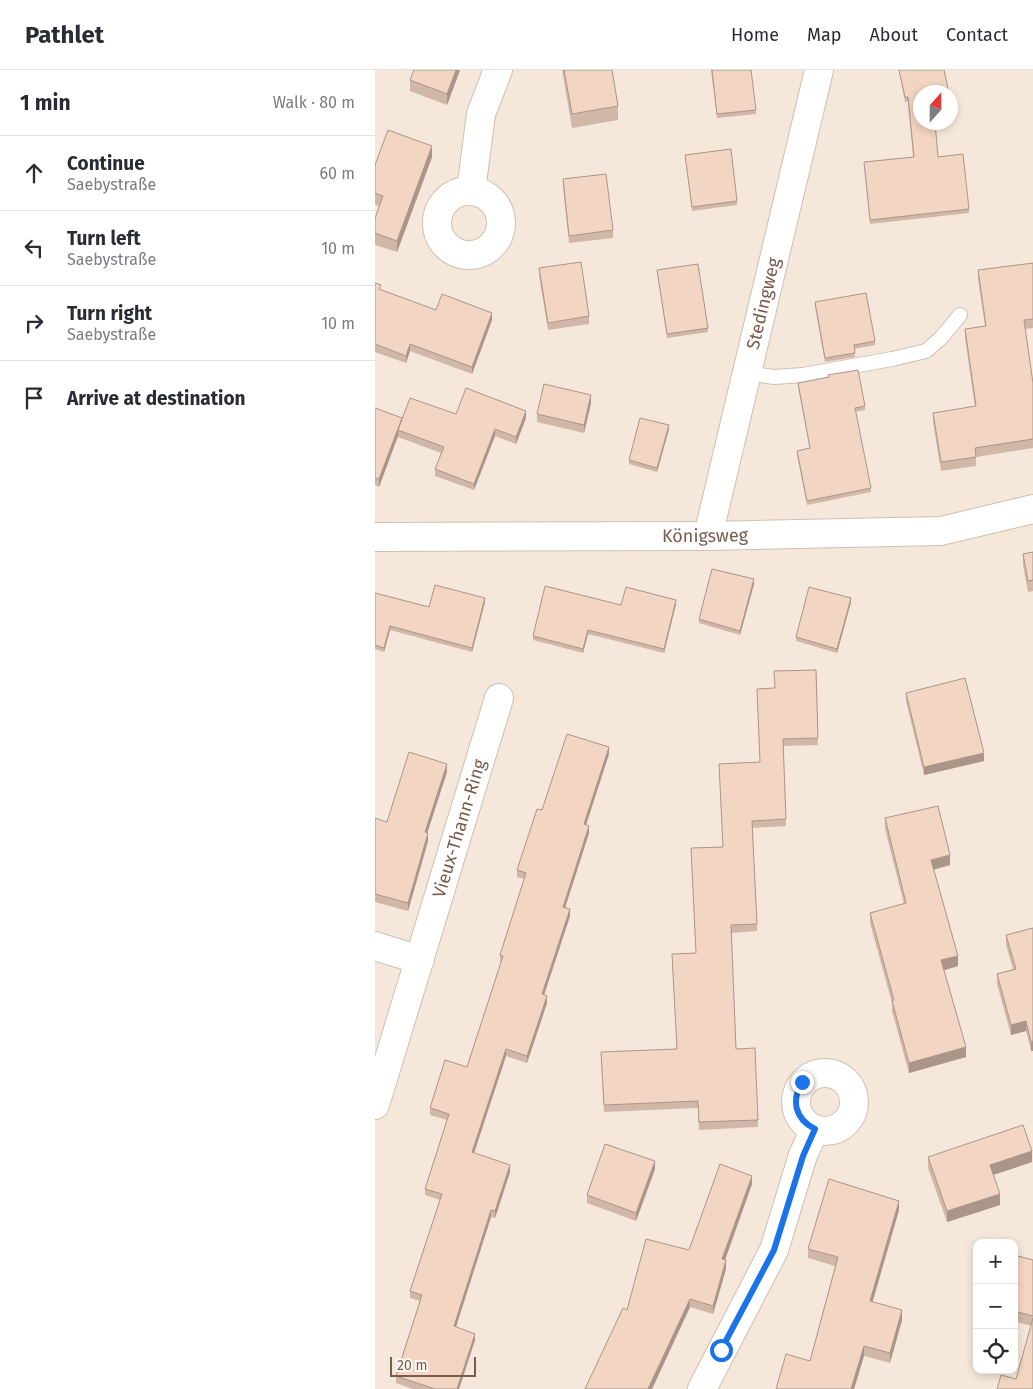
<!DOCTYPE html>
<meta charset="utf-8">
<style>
:root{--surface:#fff;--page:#f7f7f7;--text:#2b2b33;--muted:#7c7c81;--line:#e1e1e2}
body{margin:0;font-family:"Fira Sans",sans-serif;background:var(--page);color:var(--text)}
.controls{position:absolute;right:15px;bottom:15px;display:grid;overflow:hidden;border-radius:10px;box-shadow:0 2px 8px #0003}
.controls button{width:45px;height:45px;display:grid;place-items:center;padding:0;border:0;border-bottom:1px solid var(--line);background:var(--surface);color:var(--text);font:25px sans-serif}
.compass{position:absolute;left:538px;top:15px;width:45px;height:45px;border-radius:50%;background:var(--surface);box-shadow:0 2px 8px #0003;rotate:21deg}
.scale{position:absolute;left:15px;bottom:12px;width:86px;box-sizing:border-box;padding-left:5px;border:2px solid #7a5c4d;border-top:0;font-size:14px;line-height:18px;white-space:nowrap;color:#7a5c4d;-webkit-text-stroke:4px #fffaf3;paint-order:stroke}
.stop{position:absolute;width:15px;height:15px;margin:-11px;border:4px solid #1a73e8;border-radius:50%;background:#fff}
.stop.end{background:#1a73e8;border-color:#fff;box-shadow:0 1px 5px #0008}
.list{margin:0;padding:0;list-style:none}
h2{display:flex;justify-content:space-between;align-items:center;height:65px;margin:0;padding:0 20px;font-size:21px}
h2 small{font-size:16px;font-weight:400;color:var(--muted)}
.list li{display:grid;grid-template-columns:32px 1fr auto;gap:15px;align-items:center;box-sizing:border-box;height:75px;padding:0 20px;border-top:1px solid var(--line)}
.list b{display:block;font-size:19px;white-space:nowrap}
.list p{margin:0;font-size:16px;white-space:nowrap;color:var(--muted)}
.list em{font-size:16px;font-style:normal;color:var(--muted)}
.icon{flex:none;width:28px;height:28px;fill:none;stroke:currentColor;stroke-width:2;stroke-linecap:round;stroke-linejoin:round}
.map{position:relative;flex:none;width:658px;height:1319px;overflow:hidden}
header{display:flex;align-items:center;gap:30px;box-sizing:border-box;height:70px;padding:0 25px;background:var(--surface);border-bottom:1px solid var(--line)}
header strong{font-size:24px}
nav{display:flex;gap:28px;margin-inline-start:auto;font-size:18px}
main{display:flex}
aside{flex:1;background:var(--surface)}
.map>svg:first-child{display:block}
.residential{fill:#f5e8da;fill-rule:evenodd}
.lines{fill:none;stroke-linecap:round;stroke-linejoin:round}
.service-casing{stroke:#d1beb0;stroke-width:16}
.minor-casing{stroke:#d1beb0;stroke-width:30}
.service{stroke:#fff;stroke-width:14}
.minor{stroke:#fff;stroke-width:28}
.wall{fill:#d1b7a8}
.shaded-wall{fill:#aa9588}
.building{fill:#f3d5c3;stroke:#aa9588}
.route{stroke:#1a73e8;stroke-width:6}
.labels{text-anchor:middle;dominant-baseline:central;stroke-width:4;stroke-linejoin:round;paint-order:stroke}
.street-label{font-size:18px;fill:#7a5c4d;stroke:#fffaf3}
</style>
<header>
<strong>Pathlet</strong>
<nav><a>Home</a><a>Map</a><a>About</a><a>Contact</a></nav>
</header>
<main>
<aside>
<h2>1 min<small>Walk · 80 m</small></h2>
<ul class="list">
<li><svg class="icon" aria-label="ahead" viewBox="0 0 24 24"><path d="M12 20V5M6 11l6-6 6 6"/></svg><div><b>Continue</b><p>Saebystraße</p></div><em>60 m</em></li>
<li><svg class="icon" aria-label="left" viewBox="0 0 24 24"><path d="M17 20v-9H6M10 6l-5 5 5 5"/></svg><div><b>Turn left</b><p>Saebystraße</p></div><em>10 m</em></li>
<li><svg class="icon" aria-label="right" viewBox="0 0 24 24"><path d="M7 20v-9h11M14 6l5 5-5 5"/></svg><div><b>Turn right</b><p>Saebystraße</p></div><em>10 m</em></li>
<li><svg class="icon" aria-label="arrive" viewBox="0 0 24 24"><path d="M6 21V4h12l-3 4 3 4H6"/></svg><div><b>Arrive at destination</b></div></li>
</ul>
</aside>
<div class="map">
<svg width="658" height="1319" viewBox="0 0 658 1319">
<rect width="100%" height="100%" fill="#fdf6ec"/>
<!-- residential -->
<path class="residential" d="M0,0H658V1319H0ZM546,22H576V52H546ZM602,1173H639V1300H602Z"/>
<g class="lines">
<!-- service casing -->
<g class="service-casing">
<path id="service" d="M372,303L399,307L428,305L517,289L551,281L566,268L585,245"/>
</g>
<!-- minor casing -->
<g class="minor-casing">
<g id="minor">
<path d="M96,121L106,44L123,0"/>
<circle cx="94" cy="153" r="32"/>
<path id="s1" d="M333,466L444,0"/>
<path id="s2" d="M0,467L333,466L566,461L658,439"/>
<path d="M0,876L45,890"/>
<circle cx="450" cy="1032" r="29"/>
<path id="s3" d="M0,1035L124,628"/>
<path d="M327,1319L399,1180L428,1085L440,1059"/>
</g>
</g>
<!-- service -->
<use href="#service" class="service"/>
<!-- minor -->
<use href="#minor" class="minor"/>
</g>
<!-- wall -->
<g class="wall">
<path d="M85,0L72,35L35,21V10Z"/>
<path d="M187,0H237L243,36V50L197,58Z"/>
<path d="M336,0H376L381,44L342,48Z"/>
<path d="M524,0H569L573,22H546L563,87L594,139V143L495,154L489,92L538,87L533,31L530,32Z"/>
<path d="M310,85L362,131V135L317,141Z"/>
<path d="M57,87L22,182L0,175V148L4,136L0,135V95Z"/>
<path d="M188,109L238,160V168L194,173L188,117Z"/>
<path d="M658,193V258L650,259L658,313V378L601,387V396L566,401L558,352V343L600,337L590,268V259L610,256L603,209V200Z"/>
<path d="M164,198L214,246V254L173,260L164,206Z"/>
<path d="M282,200L333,258V262L292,268Z"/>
<path d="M0,213L6,220L61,240L117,250L97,304L35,281L31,293L0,282Z"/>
<path d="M440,232L500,271V275L479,279L480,287L450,292L440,237Z"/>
<path d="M423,313L490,336V340L480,342L496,418V422L432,435L422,385V381L435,378L423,317Z"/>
<path d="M216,333L209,363L162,352V344Z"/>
<path d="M0,338L27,348L81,344L151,348L141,374L120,366L99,420L60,406V399L66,383L23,367V366L4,417L0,415Z"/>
<path d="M294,359L282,402L254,394V390Z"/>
<path d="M658,482V521L653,522L648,495V484Z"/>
<path d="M379,514L365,565L324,553V549Z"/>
<path d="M0,523L54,537L110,532L97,582L15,560L9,582L0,579Z"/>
<path d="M476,532L462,583L421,571V567Z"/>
<path d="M301,534L289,583L213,564L208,583L158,570V566L246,535Z"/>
<path d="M441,600L443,675L408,676L411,756L377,758L382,861L356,863L361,979L383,1050V1057L324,1060L323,1038L229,1042L226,989L301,979L321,883L347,777L385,692L399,618Z"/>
<path d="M531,623L609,691L549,705L531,631Z"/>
<path d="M234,684L211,755L214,763L190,838L195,846L169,925L172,933L152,993L131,986L99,1083L135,1102L120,1148L116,1147L81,1257L100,1270L84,1319H38L21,1313V1306L45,1231L35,1228V1221L65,1130L50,1125V1119L72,1050L55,1045V1038L92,997L126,892H125V885L149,809L142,807V800L167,740Z"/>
<path d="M72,702L52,763L53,771L33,841L0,832V748L12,752Z"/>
<path d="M510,748L575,795L558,800L583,896L569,900L591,987L534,1003L517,941V933L495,853V843L529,834L510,759Z"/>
<path d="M658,858V981H656L651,961L636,965L622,914V904L638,899L631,875V865Z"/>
<path d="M553,1087L657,1092L618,1105L625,1135L572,1152L553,1098Z"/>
<path d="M280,1099L261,1151L212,1133V1125Z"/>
<path d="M377,1114L350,1190L351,1199L338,1244L315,1237L277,1319H210L252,1240L314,1180Z"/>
<path d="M524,1140L497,1232L527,1250L515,1293L489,1286L479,1319H401L435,1291L460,1196L433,1188V1179Z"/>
<path d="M639,1185L658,1190V1319L641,1309L656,1256L639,1251Z"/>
</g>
<!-- shaded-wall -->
<g class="shaded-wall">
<path d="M81,0H85L72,35V24Z"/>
<path d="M57,76V87L22,182V171Z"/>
<path d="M117,243V250L97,304V297Z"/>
<path d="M35,274V281L31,293V286Z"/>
<path d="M216,325V333L209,363V355Z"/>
<path d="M151,341V348L141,374V367Z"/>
<path d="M27,348L23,360V366L4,417V409Z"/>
<path d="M294,355V359L282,402V398Z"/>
<path d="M120,359V366L99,420V414Z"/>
<path d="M379,509V514L365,565V561Z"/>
<path d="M110,528V532L97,582V578Z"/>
<path d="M476,528V532L462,583V579Z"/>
<path d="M301,530V534L289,583V579Z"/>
<path d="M15,556V560L9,582V578Z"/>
<path d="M213,560V564L208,583V579Z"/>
<path d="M234,677V684L209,761V754Z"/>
<path d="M609,683V691L549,705V697Z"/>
<path d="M72,694V702L50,770V762Z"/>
<path d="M214,756V763L188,844V837Z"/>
<path d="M53,763V771L33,841V833Z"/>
<path d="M575,785V795L556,800V790Z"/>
<path d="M195,839V846L167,931V924Z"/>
<path d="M583,886V896L566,901V890Z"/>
<path d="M172,926V933L152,993V986Z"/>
<path d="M651,951V961L636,965V955Z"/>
<path d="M658,971V981H656V972Z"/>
<path d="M591,977V987L534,1003V993Z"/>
<path d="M131,979V986L97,1089V1082Z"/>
<path d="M657,1081V1092L615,1106V1095Z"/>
<path d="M280,1091V1099L261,1151V1143Z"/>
<path d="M135,1095V1102L120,1148V1141Z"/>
<path d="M377,1106V1114L347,1198V1189Z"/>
<path d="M625,1124V1135L572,1152V1141Z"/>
<path d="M524,1131V1140L495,1241V1231Z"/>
<path d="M116,1140V1147L79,1263V1256Z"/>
<path d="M351,1190V1199L338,1244V1236Z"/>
<path d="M315,1229V1237L277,1319H273Z"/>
<path d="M527,1240V1250L515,1293V1283Z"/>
<path d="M100,1264V1270L84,1319H82Z"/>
<path d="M489,1276V1286L479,1319H476Z"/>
</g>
<!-- building -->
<g class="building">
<path d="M39,0H81L72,24L35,10Z"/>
<path d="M189,0H237L243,36L197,44Z"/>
<path d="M337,0H376L381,40L342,44Z"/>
<path d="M524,0H569L573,19L557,22H546V52H560L563,87L588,84L594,139L495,150L489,92L539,87L533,27H530Z"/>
<path d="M13,60L57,76L22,171L0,163V148L8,126L0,123V95Z"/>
<path d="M356,79L362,131L317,137L310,85Z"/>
<path d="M231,104L238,160L194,166L188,109Z"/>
<path d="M206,192L214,246L173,253L164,198Z"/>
<path d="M658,193V249L649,250L658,313V369L600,378L601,387L566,392L558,343L601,336L590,259L611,256L603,200Z"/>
<path d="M323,194L333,258L292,264L282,200Z"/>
<path d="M0,213L6,215L4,219L61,240L67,224L117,243L97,297L35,274L31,286L0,274Z"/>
<path d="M491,223L500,271L479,275L480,283L450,288L440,232Z"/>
<path d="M483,300L490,336L480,338L496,418L432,431L422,381L435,378L423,313L454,307L453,305Z"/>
<path d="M169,314L216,325L209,355L162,344Z"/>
<path d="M91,318L151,341L141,367L120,359L99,414L60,399L69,377L23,360L35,328L81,344Z"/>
<path d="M0,338L27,348L4,409L0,408Z"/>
<path d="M265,348L294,355L282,398L254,390Z"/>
<path d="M658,482V510L653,511L648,484Z"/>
<path d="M337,499L379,509L365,561L324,549Z"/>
<path d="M60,515L110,528L97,578L15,556L9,578L0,575V523L54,537Z"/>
<path d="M170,516L246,535L251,517L301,530L289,579L213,560L208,579L158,566Z"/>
<path d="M434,517L476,528L462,579L421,567Z"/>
<path d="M441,600L443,668L408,669L411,749L377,751L382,854L356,855L361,979L380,978L383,1050L324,1052L323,1031L229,1035L226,982L302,979L297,884L321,883L316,778L348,777L344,694L385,692L382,619L400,618L399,601Z"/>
<path d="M590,608L609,683L549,697L531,623Z"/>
<path d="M192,664L234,677L209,754L214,756L188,837L195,839L167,924L172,926L152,986L131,979L97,1082L135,1095L120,1141L116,1140L79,1256L100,1264L82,1319H60L21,1306L47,1225L35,1221L67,1124L50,1119L74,1044L55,1038L70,990L92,997L128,886L125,885L151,803L142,800L162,739L167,740Z"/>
<path d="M34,682L72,694L50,762L53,763L33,833L0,824V748L12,752Z"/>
<path d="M563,736L575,785L556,790L583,886L566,890L591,977L534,993L517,931L519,930L495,843L531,833L510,748Z"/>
<path d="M658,858V971L656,972L651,951L636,955L622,904L641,899L631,865Z"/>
<path d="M648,1055L657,1081L615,1095L625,1124L572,1141L553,1087Z"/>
<path d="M230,1074L280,1091L261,1143L212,1125Z"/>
<path d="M345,1094L377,1106L347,1189L351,1190L338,1236L315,1229L273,1319H210L248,1238L252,1240L271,1169L314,1180Z"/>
<path d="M454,1109L524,1131L495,1231L527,1240L515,1283L489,1276L476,1319H401L411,1284L435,1291L463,1187L433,1179Z"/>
<path d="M639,1185L658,1190V1246L639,1241Z"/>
<path d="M658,1248V1319H622L626,1305L641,1309Z"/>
</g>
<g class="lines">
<!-- route -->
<path class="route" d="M346,1280L399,1180L428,1086L440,1059C420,1049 416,1031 427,1012"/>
</g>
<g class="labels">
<!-- street labels -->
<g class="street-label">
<text stroke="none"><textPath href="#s1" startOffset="239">Stedingweg</textPath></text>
<text stroke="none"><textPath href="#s2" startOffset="330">Königsweg</textPath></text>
<text stroke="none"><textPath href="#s3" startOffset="289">Vieux-Thann-Ring</textPath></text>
</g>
</g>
</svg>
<div class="controls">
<button>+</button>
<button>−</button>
<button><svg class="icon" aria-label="locate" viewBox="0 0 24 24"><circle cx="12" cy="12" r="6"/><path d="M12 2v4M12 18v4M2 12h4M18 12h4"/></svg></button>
</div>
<svg class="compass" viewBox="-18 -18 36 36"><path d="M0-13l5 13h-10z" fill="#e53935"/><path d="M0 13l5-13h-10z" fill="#7c7c81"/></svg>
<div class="scale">20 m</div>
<div class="stop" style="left:346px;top:1280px"></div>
<div class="stop end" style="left:427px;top:1012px"></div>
</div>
</main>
